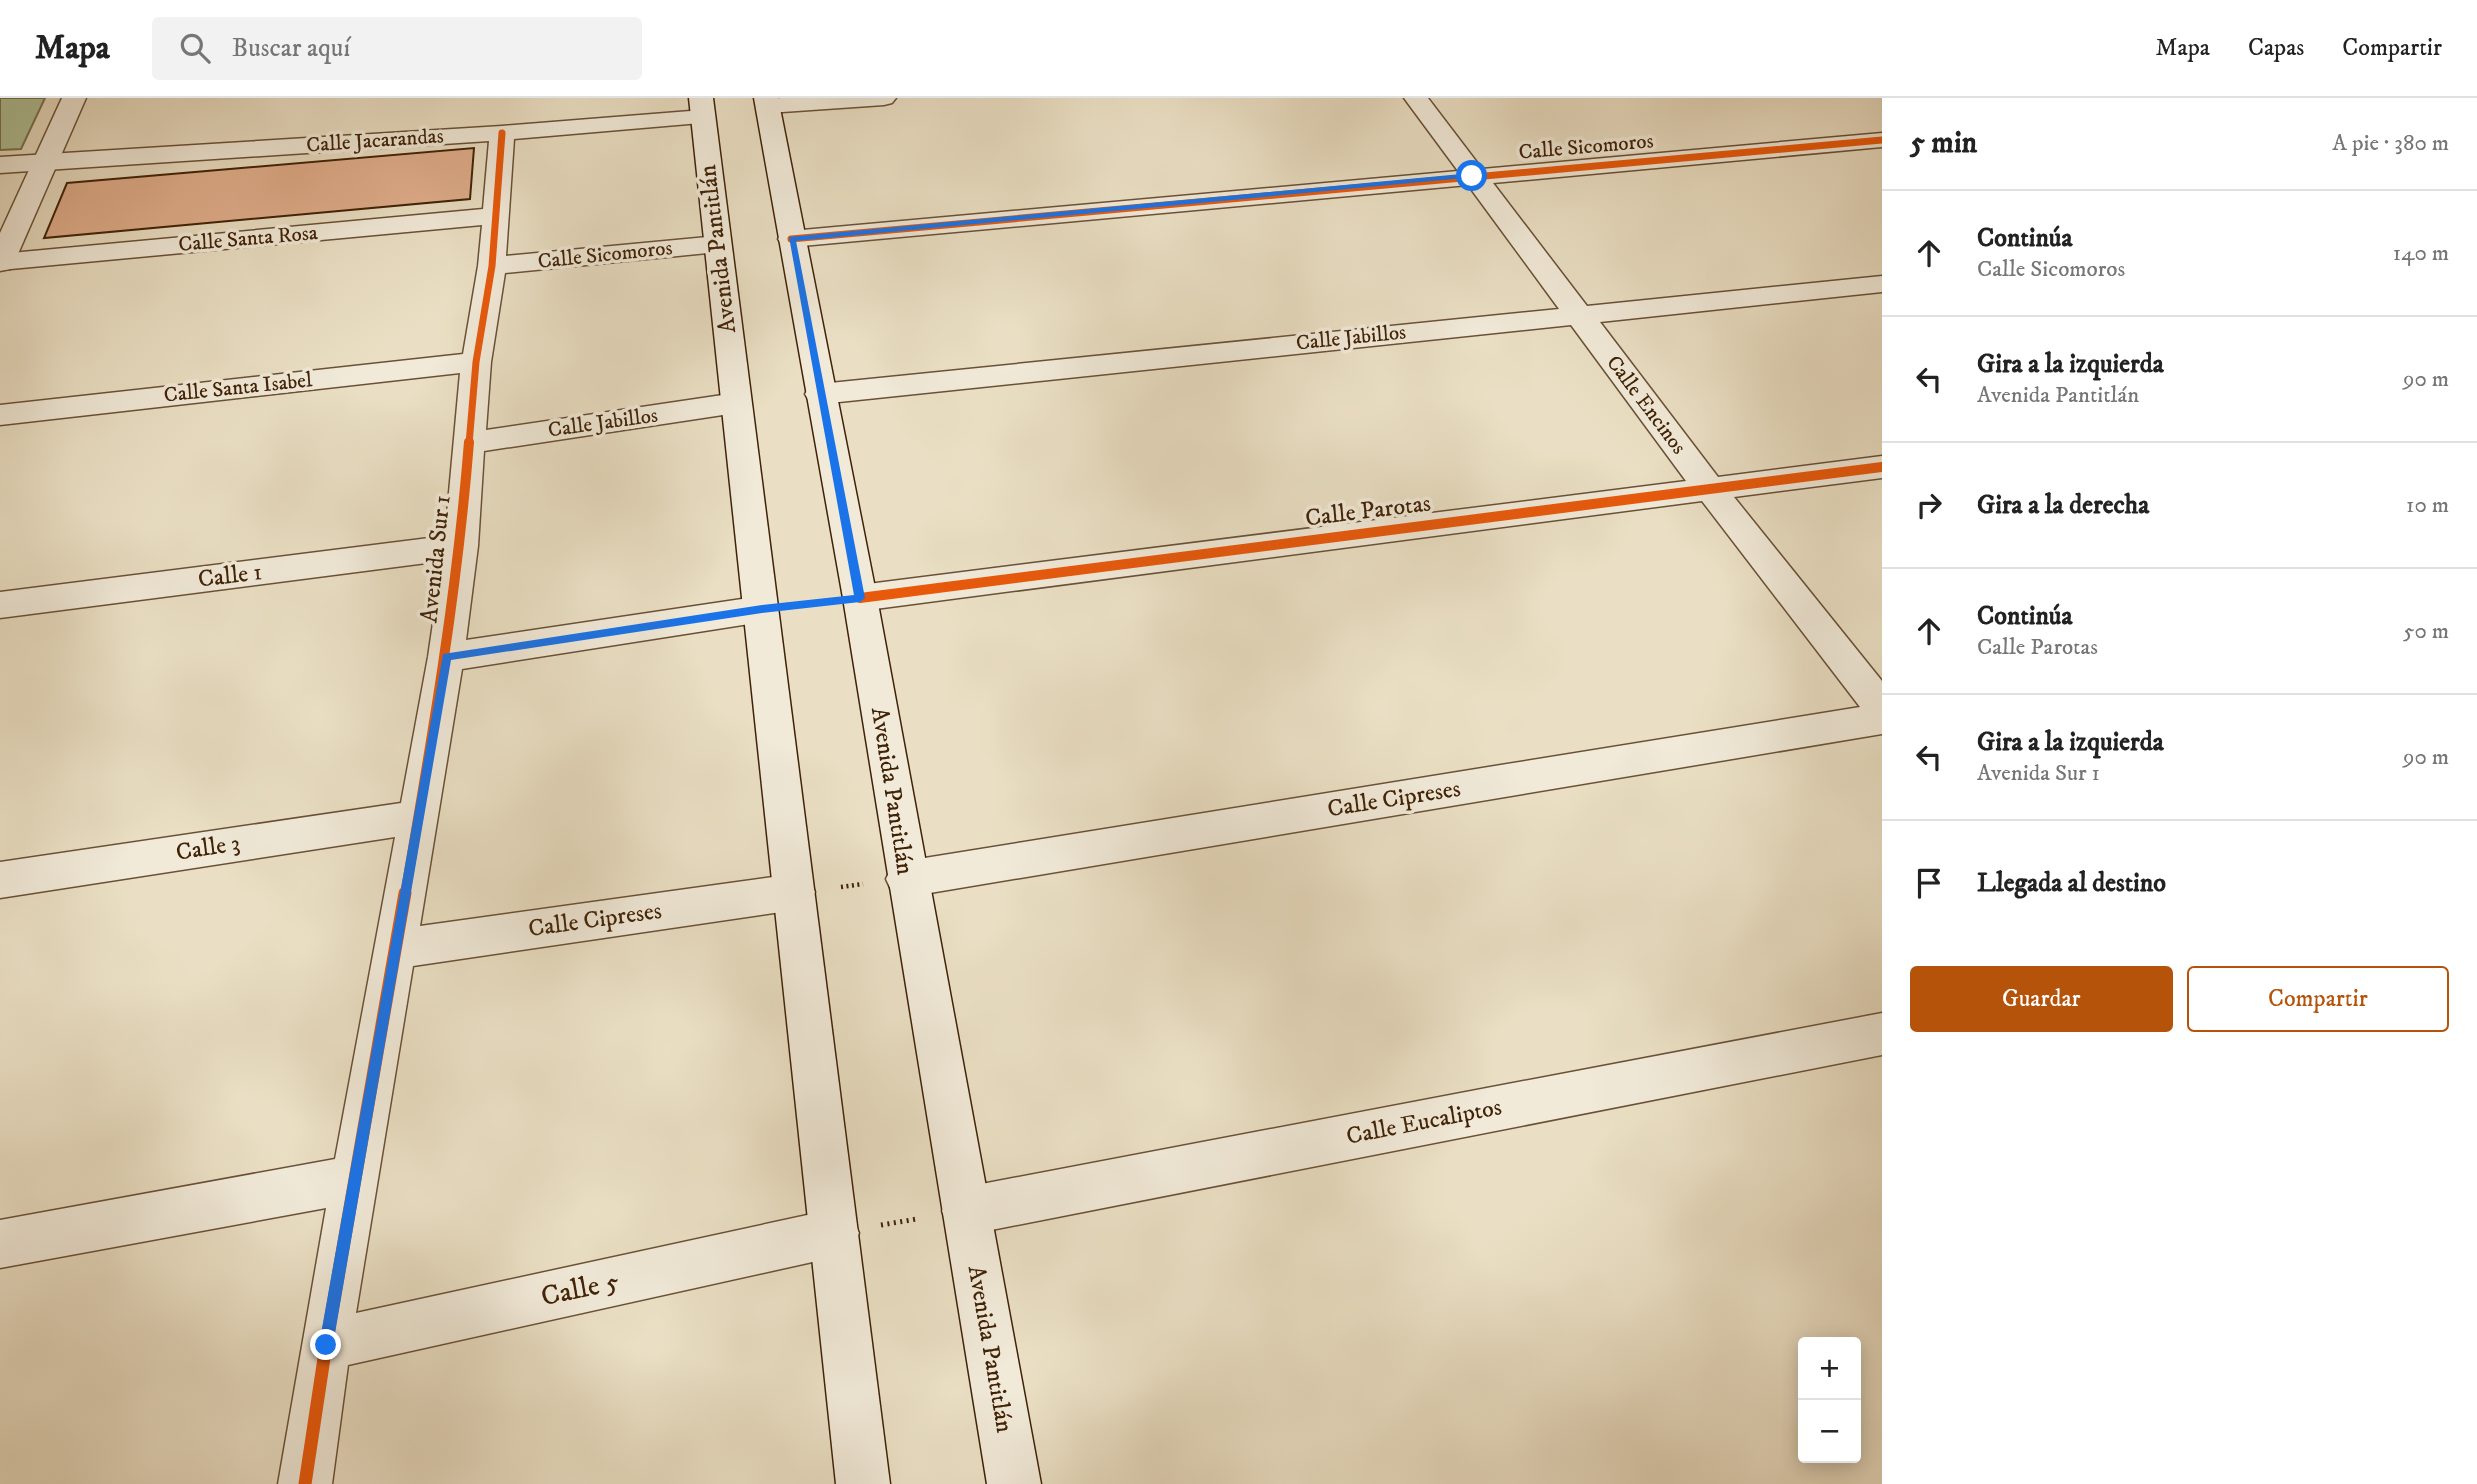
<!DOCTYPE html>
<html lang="es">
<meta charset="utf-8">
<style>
:root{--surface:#fff;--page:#f2f2f2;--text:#222;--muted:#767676;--line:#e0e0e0;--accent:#b45309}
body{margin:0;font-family:"IM FELL DW Pica",serif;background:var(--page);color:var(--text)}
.controls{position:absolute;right:21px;bottom:21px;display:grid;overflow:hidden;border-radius:7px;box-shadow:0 4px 18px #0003}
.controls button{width:63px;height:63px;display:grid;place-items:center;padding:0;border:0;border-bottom:2px solid var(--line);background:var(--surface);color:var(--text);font:35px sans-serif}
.stop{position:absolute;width:21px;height:21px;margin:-16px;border:5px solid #1a73e8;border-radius:50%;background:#fff}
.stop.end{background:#1a73e8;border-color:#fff;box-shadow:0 2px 7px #0008}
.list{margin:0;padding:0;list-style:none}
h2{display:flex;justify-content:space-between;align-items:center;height:91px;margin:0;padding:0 28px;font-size:30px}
h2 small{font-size:23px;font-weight:400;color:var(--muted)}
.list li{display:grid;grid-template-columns:46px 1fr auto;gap:21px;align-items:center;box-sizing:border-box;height:126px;padding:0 28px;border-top:2px solid var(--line)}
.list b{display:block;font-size:26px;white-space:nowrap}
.list p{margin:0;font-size:23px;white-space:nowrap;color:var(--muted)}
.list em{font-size:23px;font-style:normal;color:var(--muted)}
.actions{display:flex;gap:14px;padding:21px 28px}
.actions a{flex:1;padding:16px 0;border:2px solid var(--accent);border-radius:7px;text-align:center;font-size:24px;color:var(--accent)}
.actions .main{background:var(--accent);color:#fff}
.icon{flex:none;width:38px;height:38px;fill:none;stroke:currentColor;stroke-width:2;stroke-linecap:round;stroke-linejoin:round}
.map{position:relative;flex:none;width:1882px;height:1386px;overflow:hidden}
header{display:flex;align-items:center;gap:42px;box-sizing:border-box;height:98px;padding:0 35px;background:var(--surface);border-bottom:2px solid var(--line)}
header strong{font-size:33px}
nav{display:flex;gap:38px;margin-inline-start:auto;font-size:24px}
.search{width:490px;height:63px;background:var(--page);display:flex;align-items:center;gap:18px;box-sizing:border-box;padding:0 24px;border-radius:7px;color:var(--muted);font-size:26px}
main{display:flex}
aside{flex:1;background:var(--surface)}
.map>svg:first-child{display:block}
.green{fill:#b0c399;stroke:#787250;stroke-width:2}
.building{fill:#e0ae8c;stroke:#402207;stroke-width:2}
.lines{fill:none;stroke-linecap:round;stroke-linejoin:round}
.minor-casing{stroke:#6a5136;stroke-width:3}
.tertiary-casing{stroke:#6a5136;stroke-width:3}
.secondary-casing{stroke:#402207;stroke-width:3}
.path-far1{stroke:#402207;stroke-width:4.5;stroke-dasharray:2 3.5;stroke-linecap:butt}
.path{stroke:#402207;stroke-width:5;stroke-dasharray:2 4.5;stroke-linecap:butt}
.minor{fill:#f1ead9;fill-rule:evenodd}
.tertiary{fill:#f1ead9;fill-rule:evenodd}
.secondary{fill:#f1ead9;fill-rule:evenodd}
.cycleway-far2-casing{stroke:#f1ead9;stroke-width:10}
.cycleway-far1-casing{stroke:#f1ead9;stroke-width:14}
.cycleway-casing{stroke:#f1ead9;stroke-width:18}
.cycleway-far2{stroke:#e8590c;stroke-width:7}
.cycleway-far1{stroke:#e8590c;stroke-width:10}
.cycleway{stroke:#e8590c;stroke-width:13}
.route{fill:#1a73e8}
.labels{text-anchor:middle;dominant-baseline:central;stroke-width:7;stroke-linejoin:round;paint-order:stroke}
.far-street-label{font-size:21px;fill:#402207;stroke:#f1ead9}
.street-label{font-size:24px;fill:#402207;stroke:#f1ead9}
.near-street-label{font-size:28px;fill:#402207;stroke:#f1ead9}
</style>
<header>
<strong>Mapa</strong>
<div class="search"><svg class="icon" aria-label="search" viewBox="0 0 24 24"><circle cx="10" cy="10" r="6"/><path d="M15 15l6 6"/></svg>Buscar aquí</div>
<nav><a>Mapa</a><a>Capas</a><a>Compartir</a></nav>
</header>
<main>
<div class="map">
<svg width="1882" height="1386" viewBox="0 0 1882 1386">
<rect width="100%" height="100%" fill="#eadfc4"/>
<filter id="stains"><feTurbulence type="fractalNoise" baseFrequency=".00286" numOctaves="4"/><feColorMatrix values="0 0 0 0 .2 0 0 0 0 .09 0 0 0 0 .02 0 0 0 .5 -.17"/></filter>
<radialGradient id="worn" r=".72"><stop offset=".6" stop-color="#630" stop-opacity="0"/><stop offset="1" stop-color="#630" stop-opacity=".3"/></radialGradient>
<!-- green -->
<path class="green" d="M0,0H45L21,51L0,52Z"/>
<!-- building -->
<path class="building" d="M474,50L470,101L44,140L67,85Z"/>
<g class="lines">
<!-- minor casing -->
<g class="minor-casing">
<g id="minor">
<path d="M780,0H896L892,5L884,7L768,15L760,13L756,8L760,3Z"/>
<path d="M1404,0H1428L1482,71L1882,35V49L1493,85L1587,208L1882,178V194L1600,224L1718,379L1882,358V380L1734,399L1882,583V636L906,799L892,794L886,781L892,768L906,763L1860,609L1702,403L860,513L848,509L843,500L848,491L860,487L1686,383L1571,227L820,306L809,303L805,296L809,289L820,286L1559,211L1468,87L791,149L782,147L778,141L782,135L791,133L1458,73Z"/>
<path d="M703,12L712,14L715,19L712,24L514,41L506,158L718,138L728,140L731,146L728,152L718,154L505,175L491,264L486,332L736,295L747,298L751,305L747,312L736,315L484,353L478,448L466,542L762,498L774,502L779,511L774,520L762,524L462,571L420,828L795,776L809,781L815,794L809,807L795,812L413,868L356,1215L835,1111L852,1118L859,1135L852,1152L835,1159L348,1267L332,1386H278L326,1110L0,1170V1122L335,1061L395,739L0,800V764L401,705L428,559L442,463L0,520V494L445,438L460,275L0,327V307L463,256L478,168L482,127L0,172V156L483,111L489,43L0,75V59L502,28Z"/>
<path d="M1882,915V957L966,1137L949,1130L942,1113L949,1096L966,1089Z"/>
</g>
</g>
<!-- tertiary casing -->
<g class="tertiary-casing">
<path id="tertiary" d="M62,0H86L14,165L10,171L0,173V135Z"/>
</g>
<!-- secondary casing -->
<g class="secondary-casing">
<g id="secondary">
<path d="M689,0H713L890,1386H836Z"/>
<path d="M754,0H778L877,500L1041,1386H987L843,500Z"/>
</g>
</g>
<!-- path-far1 -->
<path class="path-far1" d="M841,789L863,786"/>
<!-- path -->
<path class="path" d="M881,1127L917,1121"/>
<!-- minor -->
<use href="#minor" class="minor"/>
<!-- tertiary -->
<use href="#tertiary" class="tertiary"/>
<!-- secondary -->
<use href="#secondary" class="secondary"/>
<!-- cycleway-far2 casing -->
<g class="cycleway-far2-casing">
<g id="cycleway-far2">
<path d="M791,141L1882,42"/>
<path d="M469,346L476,264L492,168L502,35"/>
</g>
</g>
<!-- cycleway-far1 casing -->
<g class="cycleway-far1-casing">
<g id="cycleway-far1">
<path d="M860,500L1882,369"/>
<path d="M405,797C431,646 457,497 469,344"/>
</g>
</g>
<!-- cycleway casing -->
<g class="cycleway-casing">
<path id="cycleway" d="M305,1386L326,1247L405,795"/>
</g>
<!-- cycleway-far2 -->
<use href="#cycleway-far2" class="cycleway-far2"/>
<!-- cycleway-far1 -->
<use href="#cycleway-far1" class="cycleway-far1"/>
<!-- cycleway -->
<use href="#cycleway" class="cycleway"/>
</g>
<!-- route -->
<path class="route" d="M1472,75L1475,79L796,143L865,500L860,504L762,515L451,562L333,1247L331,1252L326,1254L321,1252L319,1247L443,556L762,507L854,497L789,139Z"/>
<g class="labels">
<!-- far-street labels -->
<g class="far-street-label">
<text transform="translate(375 43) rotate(-4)">Calle Jacarandas</text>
<text transform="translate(1586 49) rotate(-5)">Calle Sicomoros</text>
<text transform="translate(248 141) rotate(-5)">Calle Santa Rosa</text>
<text transform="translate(605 157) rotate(-6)">Calle Sicomoros</text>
<text transform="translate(1351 240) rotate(-6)">Calle Jabillos</text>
<text transform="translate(238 290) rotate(-6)">Calle Santa Isabel</text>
<text transform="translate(1646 307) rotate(53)">Calle Encinos</text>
<text transform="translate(603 325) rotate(-8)">Calle Jabillos</text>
</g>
<!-- street labels -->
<g class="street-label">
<text transform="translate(718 151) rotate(-97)">Avenida Pantitlán</text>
<text transform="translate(1368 413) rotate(-7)">Calle Parotas</text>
<text transform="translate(436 461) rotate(-84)">Avenida Sur 1</text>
<text transform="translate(230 478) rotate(-7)">Calle 1</text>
<text transform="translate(892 693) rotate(81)">Avenida Pantitlán</text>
<text transform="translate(1394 701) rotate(-9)">Calle Cipreses</text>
<text transform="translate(208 750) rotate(-9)">Calle 3</text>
<text transform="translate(595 822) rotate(-8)">Calle Cipreses</text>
<text transform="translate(1424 1024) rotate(-11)">Calle Eucaliptos</text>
<text transform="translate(990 1251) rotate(80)">Avenida Pantitlán</text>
</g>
<!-- near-street labels -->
<g class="near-street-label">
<text transform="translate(580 1191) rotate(-12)">Calle 5</text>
</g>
</g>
<rect width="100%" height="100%" filter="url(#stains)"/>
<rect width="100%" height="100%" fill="url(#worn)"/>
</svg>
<div class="controls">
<button>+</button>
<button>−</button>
</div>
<div class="stop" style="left:1472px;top:78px"></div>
<div class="stop end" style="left:326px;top:1247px"></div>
</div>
<aside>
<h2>5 min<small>A pie · 380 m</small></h2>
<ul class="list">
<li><svg class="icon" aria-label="ahead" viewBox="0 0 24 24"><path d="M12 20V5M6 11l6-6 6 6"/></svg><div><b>Continúa</b><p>Calle Sicomoros</p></div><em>140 m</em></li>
<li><svg class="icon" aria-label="left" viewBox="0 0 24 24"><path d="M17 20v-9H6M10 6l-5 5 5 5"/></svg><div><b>Gira a la izquierda</b><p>Avenida Pantitlán</p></div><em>90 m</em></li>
<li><svg class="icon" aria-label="right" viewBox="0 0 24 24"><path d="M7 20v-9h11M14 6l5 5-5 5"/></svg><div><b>Gira a la derecha</b></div><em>10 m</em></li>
<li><svg class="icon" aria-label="ahead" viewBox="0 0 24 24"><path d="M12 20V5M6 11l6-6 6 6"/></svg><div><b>Continúa</b><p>Calle Parotas</p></div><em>50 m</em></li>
<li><svg class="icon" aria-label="left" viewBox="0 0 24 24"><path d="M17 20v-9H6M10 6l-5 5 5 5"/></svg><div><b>Gira a la izquierda</b><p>Avenida Sur 1</p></div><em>90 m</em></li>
<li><svg class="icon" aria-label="arrive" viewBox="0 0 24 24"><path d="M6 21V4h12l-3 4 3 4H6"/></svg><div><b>Llegada al destino</b></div></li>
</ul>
<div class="actions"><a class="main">Guardar</a><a>Compartir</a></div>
</aside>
</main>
